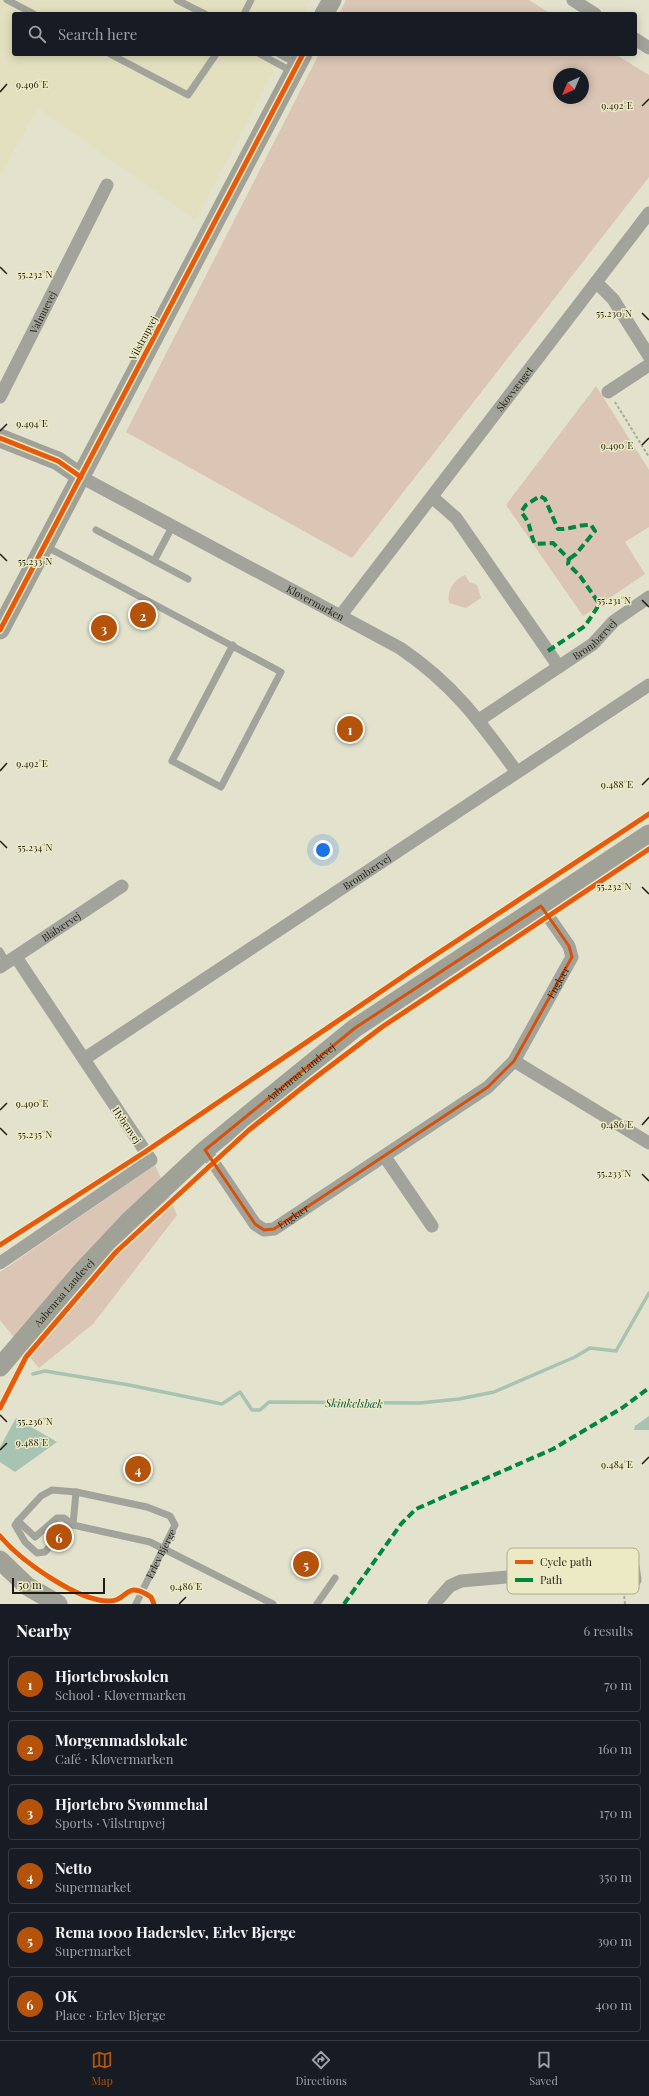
<!DOCTYPE html>
<meta charset="utf-8">
<style>
:root{--surface:#171b24;--page:#20242c;--text:#f1f3f6;--muted:#9ea1a6;--line:#363941;--accent:#b45309}
body{margin:0;font-family:"Playfair Display",serif;background:var(--page);color:var(--text)}
.compass{position:absolute;left:553px;top:68px;width:36px;height:36px;border-radius:50%;background:var(--surface);box-shadow:0 2px 10px #0003;rotate:224deg}
.scale{position:absolute;left:12px;bottom:10px;width:93px;box-sizing:border-box;padding-left:4px;border:2px solid #1e1d0f;border-top:0;font-size:11px;line-height:14px;white-space:nowrap;color:#1e1d0f;-webkit-text-stroke:3px #eceac4;paint-order:stroke}
.you{position:absolute;left:323px;top:850px;width:14px;height:14px;margin:-10px;border:3px solid #fff;border-radius:50%;background:#1a73e8;box-shadow:0 0 0 6px #1a73e833}
.badge{display:grid;place-items:center;width:26px;height:26px;border-radius:50%;background:var(--accent);color:#fff;font-size:13px;font-weight:700}
.pin{position:absolute;translate:-50% -50%;border:2px solid #fff;box-shadow:0 1px 4px #0006}
.list{margin:0;padding:0;list-style:none}
h2{display:flex;justify-content:space-between;align-items:center;height:52px;margin:0;padding:0 16px;font-size:17px}
h2 small{font-size:13px;font-weight:400;color:var(--muted)}
.list li{display:grid;grid-template-columns:26px 1fr auto;gap:12px;align-items:center;box-sizing:border-box;height:56px;margin:0 8px 8px;padding:0 8px;border:1px solid var(--line);border-radius:4px}
.list b{display:block;font-size:15px;white-space:nowrap}
.list p{margin:0;font-size:13px;white-space:nowrap;color:var(--muted)}
.list em{font-size:13px;font-style:normal;color:var(--muted)}
.icon{flex:none;width:22px;height:22px;fill:none;stroke:currentColor;stroke-width:2;stroke-linecap:round;stroke-linejoin:round}
.map{position:relative;flex:none;width:649px;height:1604px;overflow:hidden}
.search{position:absolute;background:var(--surface);box-shadow:0 2px 10px #0003;left:12px;right:12px;top:12px;height:44px;display:flex;align-items:center;gap:10px;box-sizing:border-box;padding:0 14px;border-radius:4px;color:var(--muted);font-size:15px}
.sheet{height:436px;background:var(--surface)}
nav{display:flex;justify-content:space-around;align-items:center;box-sizing:border-box;height:56px;border-top:1px solid var(--line);background:var(--surface);font-size:11px;color:var(--muted)}
nav a{display:grid;justify-items:center;gap:2px}
nav .on{color:var(--accent)}
.map>svg:first-child{display:block}
.built{fill:#e2e0be}
.green{fill:#dbc5b5;fill-rule:evenodd}
.water{fill:#a7c3b2}
.lines{fill:none;stroke-linecap:round;stroke-linejoin:round}
.stream{stroke:#a7c3b2;stroke-width:3.5}
.path{stroke:#a8aa9d;stroke-width:2;stroke-dasharray:3 2;stroke-linecap:butt}
.lane{stroke:#a2a49b;stroke-width:7}
.street{stroke:#a2a49b;stroke-width:13}
.secondary{stroke:#a1a297;stroke-width:19}
.quiet{stroke:#00873e;stroke-width:4;stroke-dasharray:8 4;stroke-linecap:butt}
.cycleway-casing{stroke:#eceac4;stroke-width:8}
.cycleway{stroke:#e8590c;stroke-width:5}
.marked{fill:none;stroke:#d4530c;stroke-width:3;stroke-linejoin:round}
.ticks{fill:none;stroke:#1e1d0f;stroke-width:1.5}
.labels{text-anchor:middle;dominant-baseline:central;stroke-width:3;stroke-linejoin:round;paint-order:stroke}
.street-label{font-size:10px;fill:#1e1d0f;stroke:#eceac4}
.water-label{font-size:11px;font-style:italic;fill:#005540;stroke:#eceac4}
.key{fill:#eceac4;stroke:#aeac8e;stroke-width:1}
.key-label{font-size:11px;fill:#1e1d0f}
.ticks-label{font-size:10px;text-anchor:middle;fill:#1e1d0f;stroke:#eceac4;stroke-width:3;stroke-linejoin:round;paint-order:stroke}
</style>
<div class="map">
<svg width="649" height="1604" viewBox="0 0 649 1604">
<rect width="100%" height="100%" fill="#e3e2cd"/>
<!-- built -->
<path class="built" d="M0,0H310L303,14H14V54H282L196,220L38,108L0,176Z"/>
<!-- green -->
<g class="green">
<path d="M346,0H529L551,14H339Z"/>
<path d="M319,54H615L649,75V177L352,558L126,432ZM559,74H583V98H559Z"/>
<path d="M596,386L649,470V527L625,542L645,574L583,616L506,505Z"/>
<path d="M465,575L469,582L477,585L481,598L466,608L449,603C447,590 453,580 465,575Z"/>
<path d="M155,1165L177,1215L93,1324L39,1368L0,1320V1272Z"/>
</g>
<!-- water -->
<g class="water">
<path d="M649,1416V1430H634L635,1426Z"/>
<path d="M16,1418L57,1442L15,1472L0,1462V1447Z"/>
</g>
<g class="lines">
<!-- stream -->
<path class="stream" d="M33,1374L45,1371L129,1385L222,1404L240,1392L252,1410H260L269,1402L420,1403L459,1399L494,1392L575,1357L590,1348L616,1351L649,1293"/>
<!-- path -->
<g class="path">
<path d="M615,402L649,457"/>
<path d="M625,1604L624,1594L628,1589"/>
</g>
<!-- lane -->
<g class="lane">
<path d="M7,0L34,14"/>
<path d="M177,0L205,14"/>
<path d="M244,14L251,0"/>
<path d="M110,54L188,95L216,54"/>
<path d="M260,54L293,72"/>
<path d="M279,54L297,64"/>
<path d="M96,530L188,579"/>
<path d="M45,546L281,672L221,787L172,761L233,645"/>
<path d="M154,561L172,527"/>
<path d="M0,951L7,963"/>
<path d="M18,1521L15,1525L25,1542L37,1553L45,1552L50,1546"/>
<path d="M73,1525L64,1518H57L35,1537L18,1521L41,1496L52,1490L76,1492"/>
<path id="s1" d="M136,1604C149,1577 162,1551 175,1525L170,1516L147,1507L76,1492L73,1525L150,1542L273,1604"/>
<path d="M317,1604L335,1578"/>
</g>
<!-- street -->
<g class="street">
<path d="M573,0L595,14"/>
<path d="M635,39L649,48"/>
<path d="M596,282L613,299L649,356"/>
<path d="M608,392L649,365"/>
<path id="s2" d="M0,397L107,185"/>
<path id="s3" d="M81,477L400,648C453,684 479,720 516,771"/>
<path d="M432,497L456,518L559,667"/>
<path id="s4" d="M341,615L649,213"/>
<path id="s5" d="M479,720L593,644L614,621L649,597"/>
<path id="s6" d="M0,967L122,886"/>
<path id="s7" d="M84,1059L649,685"/>
<path d="M514,1061L649,1143"/>
<path id="s8" d="M205,1150L255,1224L264,1230L274,1229L488,1087L514,1061L572,957L569,946L541,906"/>
<path d="M385,1157L432,1226"/>
<path d="M0,1263L151,1160L16,957"/>
<path d="M434,1604L450,1586L461,1581L633,1566L635,1580"/>
</g>
<!-- secondary -->
<g class="secondary">
<path d="M324,14L332,0"/>
<path d="M0,438L58,461L81,477"/>
<path d="M0,630L303,54"/>
<path id="s9" d="M0,1367L82,1271L129,1221L205,1150L292,1079L355,1028L649,834"/>
<path d="M0,1560L27,1586L58,1604"/>
</g>
<!-- quiet -->
<g class="quiet">
<path d="M548,651L585,626L597,608L598,602L580,576L568,564L569,559L553,543L535,544C528,530 533,526 521,512L526,505L540,496L545,499L558,529C570,530 579,524 591,525L595,531L576,554L569,559"/>
<path d="M344,1604L401,1524L416,1509L553,1449L622,1408L649,1388"/>
</g>
<!-- cycleway casing -->
<g class="cycleway-casing">
<g id="cycleway">
<path d="M0,438L58,461L81,477"/>
<path d="M0,630L303,54"/>
<path d="M0,1245L145,1152L417,967L649,814"/>
<path d="M0,1408L26,1357L116,1252L249,1130L312,1080L382,1027L649,849"/>
<path d="M0,1536C20,1560 78,1602 110,1601C128,1601 125,1579 151,1597L154,1604"/>
</g>
</g>
<!-- cycleway -->
<use href="#cycleway" class="cycleway"/>
</g>
<!-- marked area -->
<path class="marked" d="M541,906L569,946L572,957L514,1061L488,1087L274,1229L264,1230L255,1224L205,1150L355,1028Z"/>
<!-- ticks -->
<path class="ticks" d="M0,92L7,84M642,106L649,99M0,267L7,274M642,313L649,320M0,431L7,424M642,445L649,438M0,554L7,561M642,600L649,607M0,771L7,763M642,785L649,778M0,841L7,848M642,887L649,894M0,1110L7,1103M642,1125L649,1117M0,1128L7,1135M642,1174L649,1181M0,1415L7,1422M0,1450L7,1443M642,1464L649,1457M179,1604L186,1597"/>
<g class="labels">
<!-- street labels -->
<g class="street-label">
<text stroke="none"><textPath href="#s2" startOffset="95">Valmuevej</textPath></text>
<text transform="translate(143 338) rotate(-62)">Vilstrupvej</text>
<text stroke="none"><textPath href="#s4" startOffset="285">Skovvænget</textPath></text>
<text stroke="none"><textPath href="#s3" startOffset="266">Kløvermarken</textPath></text>
<text stroke="none"><textPath href="#s5" startOffset="141">Brombærvej</textPath></text>
<text stroke="none"><textPath href="#s7" startOffset="339">Brombærvej</textPath></text>
<text stroke="none"><textPath href="#s6" startOffset="73">Blåbærvej</textPath></text>
<text stroke="none"><textPath href="#s8" startOffset="494">Engkær</textPath></text>
<text stroke="none"><textPath href="#s9" startOffset="422">Aabenraa Landevej</textPath></text>
<text transform="translate(127 1125) rotate(56)">Hybenvej</text>
<text stroke="none"><textPath href="#s8" startOffset="133">Engkær</textPath></text>
<text stroke="none"><textPath href="#s9" startOffset="98">Aabenraa Landevej</textPath></text>
<text stroke="none"><textPath href="#s1" startOffset="56">Erlev Bjerge</textPath></text>
</g>
<!-- water labels -->
<g class="water-label">
<text transform="translate(354 1403) rotate(1)">Skinkelsbæk</text>
</g>
</g>
<!-- legend -->
<rect x="507" y="1548" width="132" height="46" rx="6" class="key"/>
<rect x="515" y="1560" width="18" height="4" fill="#e8590c"/>
<rect x="515" y="1578" width="18" height="4" fill="#00873e"/>
<g class="key-label">
<text x="540" y="1566">Cycle path</text>
<text x="540" y="1584">Path</text>
</g>
<g class="ticks-label">
<text x="32" y="88">9.496°E</text>
<text x="617" y="109">9.492°E</text>
<text x="35" y="278">55.232°N</text>
<text x="614" y="317">55.230°N</text>
<text x="32" y="427">9.494°E</text>
<text x="617" y="449">9.490°E</text>
<text x="35" y="565">55.233°N</text>
<text x="614" y="604">55.231°N</text>
<text x="32" y="767">9.492°E</text>
<text x="617" y="788">9.488°E</text>
<text x="35" y="851">55.234°N</text>
<text x="614" y="890">55.232°N</text>
<text x="32" y="1107">9.490°E</text>
<text x="617" y="1128">9.486°E</text>
<text x="35" y="1138">55.235°N</text>
<text x="614" y="1177">55.233°N</text>
<text x="35" y="1425">55.236°N</text>
<text x="32" y="1446">9.488°E</text>
<text x="617" y="1468">9.484°E</text>
<text x="186" y="1590">9.486°E</text>
</g>
</svg>
<svg class="compass" viewBox="-18 -18 36 36"><path d="M0-13l5 13h-10z" fill="#e53935"/><path d="M0 13l5-13h-10z" fill="#9ea1a6"/></svg>
<div class="scale">50 m</div>
<div class="you"></div>
<div class="pin badge" style="left:350px;top:729px">1</div>
<div class="pin badge" style="left:143px;top:615px">2</div>
<div class="pin badge" style="left:104px;top:628px">3</div>
<div class="pin badge" style="left:138px;top:1469px">4</div>
<div class="pin badge" style="left:306px;top:1564px">5</div>
<div class="pin badge" style="left:59px;top:1537px">6</div>
<div class="search"><svg class="icon" aria-label="search" viewBox="0 0 24 24"><circle cx="10" cy="10" r="6"/><path d="M15 15l6 6"/></svg>Search here</div>
</div>
<section class="sheet">
<h2>Nearby<small>6 results</small></h2>
<ul class="list">
<li><span class="badge">1</span><div><b>Hjortebroskolen</b><p>School · Kløvermarken</p></div><em>70 m</em></li>
<li><span class="badge">2</span><div><b>Morgenmadslokale</b><p>Café · Kløvermarken</p></div><em>160 m</em></li>
<li><span class="badge">3</span><div><b>Hjortebro Svømmehal</b><p>Sports · Vilstrupvej</p></div><em>170 m</em></li>
<li><span class="badge">4</span><div><b>Netto</b><p>Supermarket</p></div><em>350 m</em></li>
<li><span class="badge">5</span><div><b>Rema 1000 Haderslev, Erlev Bjerge</b><p>Supermarket</p></div><em>390 m</em></li>
<li><span class="badge">6</span><div><b>OK</b><p>Place · Erlev Bjerge</p></div><em>400 m</em></li>
</ul>
</section>
<nav>
<a class="on"><svg class="icon" aria-label="map" viewBox="0 0 24 24"><path d="M3 6l6-2 6 2 6-2v14l-6 2-6-2-6 2zM9 4v14M15 6v14"/></svg>Map</a>
<a><svg class="icon" aria-label="directions" viewBox="0 0 24 24"><path d="M12 3l9 9-9 9-9-9zM9 14v-3h6M13 9l2 2-2 2"/></svg>Directions</a>
<a><svg class="icon" aria-label="saved" viewBox="0 0 24 24"><path d="M7 4h10v16l-5-4-5 4z"/></svg>Saved</a>
</nav>
